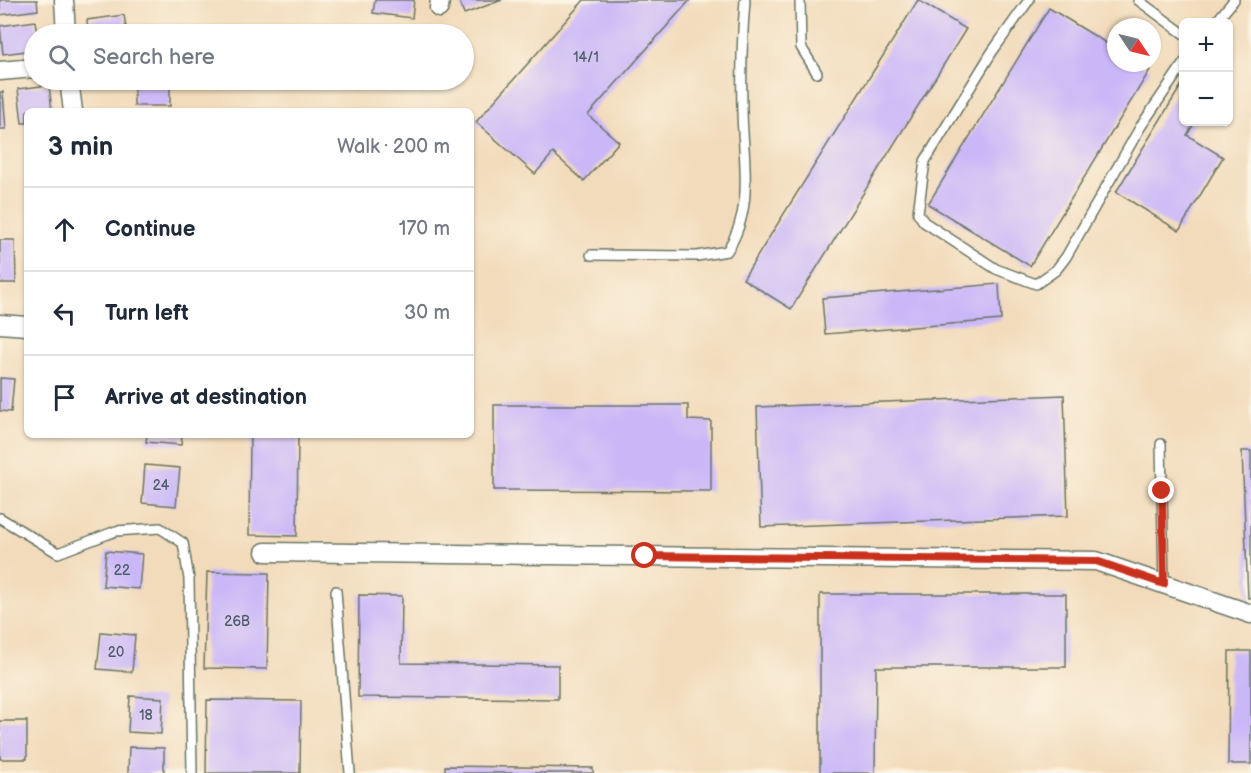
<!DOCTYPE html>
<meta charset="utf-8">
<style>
:root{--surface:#fff;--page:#f6f6f7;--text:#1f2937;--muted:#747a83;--line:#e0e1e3}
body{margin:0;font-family:"Balsamiq Sans",sans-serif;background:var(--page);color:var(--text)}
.controls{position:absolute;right:18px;top:18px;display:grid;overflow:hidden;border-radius:9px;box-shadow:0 2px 4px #0004}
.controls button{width:54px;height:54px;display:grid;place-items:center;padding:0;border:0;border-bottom:2px solid var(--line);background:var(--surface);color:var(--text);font:30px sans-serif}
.compass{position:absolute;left:1107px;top:18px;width:54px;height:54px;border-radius:50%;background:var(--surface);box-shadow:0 2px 4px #0004;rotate:125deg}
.stop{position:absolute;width:18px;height:18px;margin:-14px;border:4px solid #c8321e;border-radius:50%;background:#fff}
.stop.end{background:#c8321e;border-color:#fff;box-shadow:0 2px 6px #0008}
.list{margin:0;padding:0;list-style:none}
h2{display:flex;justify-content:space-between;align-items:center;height:78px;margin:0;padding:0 24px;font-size:26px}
h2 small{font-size:20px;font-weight:400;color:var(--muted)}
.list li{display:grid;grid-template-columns:39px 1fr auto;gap:18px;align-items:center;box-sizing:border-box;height:84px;padding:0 24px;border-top:2px solid var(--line)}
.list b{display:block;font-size:22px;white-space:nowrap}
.list em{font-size:20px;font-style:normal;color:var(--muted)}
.icon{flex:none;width:33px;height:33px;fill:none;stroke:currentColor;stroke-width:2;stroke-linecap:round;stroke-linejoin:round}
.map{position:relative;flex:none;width:1251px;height:773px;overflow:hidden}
.search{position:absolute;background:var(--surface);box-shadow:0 2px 4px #0004;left:24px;top:24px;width:450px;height:66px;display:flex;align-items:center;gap:15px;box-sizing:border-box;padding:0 21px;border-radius:33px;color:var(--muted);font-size:22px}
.panel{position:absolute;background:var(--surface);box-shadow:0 2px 4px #0004;left:24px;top:108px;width:450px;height:330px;border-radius:9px}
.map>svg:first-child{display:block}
.building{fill:#cab7f8}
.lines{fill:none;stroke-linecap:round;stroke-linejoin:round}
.lane-casing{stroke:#697463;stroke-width:12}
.street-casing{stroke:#697463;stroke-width:21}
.lane{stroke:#fff;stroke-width:9}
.street{stroke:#fff;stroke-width:18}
.route{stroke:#c8321e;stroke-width:8}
.labels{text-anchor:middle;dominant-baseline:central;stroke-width:5;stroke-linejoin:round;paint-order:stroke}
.number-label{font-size:14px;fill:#4a5c65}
</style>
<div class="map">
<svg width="1251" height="773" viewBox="0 0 1251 773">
<rect width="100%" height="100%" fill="#fcf5e5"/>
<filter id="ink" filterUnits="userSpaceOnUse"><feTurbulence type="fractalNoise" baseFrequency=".0167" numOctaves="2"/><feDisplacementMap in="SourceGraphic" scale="12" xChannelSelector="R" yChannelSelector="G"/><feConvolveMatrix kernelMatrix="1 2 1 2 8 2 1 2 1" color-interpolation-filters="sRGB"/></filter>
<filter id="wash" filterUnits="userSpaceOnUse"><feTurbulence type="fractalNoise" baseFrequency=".008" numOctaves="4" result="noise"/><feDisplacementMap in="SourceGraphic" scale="24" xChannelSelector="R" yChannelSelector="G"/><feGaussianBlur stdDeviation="1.35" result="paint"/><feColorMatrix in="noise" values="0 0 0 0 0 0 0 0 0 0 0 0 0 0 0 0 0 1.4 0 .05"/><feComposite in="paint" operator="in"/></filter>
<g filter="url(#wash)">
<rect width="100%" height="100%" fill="#f2dbbb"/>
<g id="blocks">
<!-- building -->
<g class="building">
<path d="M0,0H37L38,10L0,15Z"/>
<path d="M375,0H414L412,18L373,13Z"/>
<path d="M459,0H502L464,14Z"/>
<path d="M584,0H690L588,115L619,142L584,181L553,153L535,174L476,122Z"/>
<path d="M918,0L966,29L791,309L743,279Z"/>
<path d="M1049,8L1116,49V63H1139L1150,70L1030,266L928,204Z"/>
<path d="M124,15L127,34H88L87,20Z"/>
<path d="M35,21L37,34H34V50L3,54L0,26Z"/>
<rect x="134" y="80" width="36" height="26"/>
<path d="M1184,81V122H1195L1187,135L1223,157L1179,231L1116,192Z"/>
<path d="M49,85L52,111H27V123H22L18,89Z"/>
<path d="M0,92H3L6,129H0Z"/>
<path d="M0,240H15L16,283H0Z"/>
<path d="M999,284L1001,320L825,334L822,298Z"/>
<path d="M0,378L14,379L11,412L0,411Z"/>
<path d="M1064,395L1068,516L761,527L757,407Z"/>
<path d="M494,405H688V420L711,421V491L494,490Z"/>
<path d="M147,435H182L181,445L146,442Z"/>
<path d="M250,435H298L297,536L249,535Z"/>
<path d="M1242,451H1251V598H1248Z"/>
<path d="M145,465L180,468L176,506L142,503Z"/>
<path d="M106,551L142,554L139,589L103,586Z"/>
<path d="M207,572L269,573L267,669L204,668Z"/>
<path d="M820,594H1066V667H876L875,773H820Z"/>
<path d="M359,595L402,596L401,663L558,665V699L358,697Z"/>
<path d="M101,632L135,635L132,672L97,669Z"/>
<path d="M1229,651H1251V764H1228Z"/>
<path d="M130,696L163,698L161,734L128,732Z"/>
<path d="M207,700L301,701L300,773H206Z"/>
<rect x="0" y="721" width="27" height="38"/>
<path d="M129,747L164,748V773H128Z"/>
<path d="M445,766L593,768V773H445Z"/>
</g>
</g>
</g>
<g filter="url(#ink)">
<use href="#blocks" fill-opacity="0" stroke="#697463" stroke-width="1.5"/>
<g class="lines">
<!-- lane casing -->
<g class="lane-casing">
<g id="lane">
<path d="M800,0L801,47L817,73"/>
<path d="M1029,0L992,52L925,161L918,213L924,222L996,269L1036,284L1056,270L1066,257L1141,126L1184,63"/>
<path d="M1138,0L1184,34"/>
<path d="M1216,22L1234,0"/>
<path d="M591,255L697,256L727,251C755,208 743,160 742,111C741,74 742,37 745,0"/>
<path d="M1161,444L1164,584"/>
<path d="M0,518L58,553L116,531L160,528L183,543L189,579L192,773"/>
<path d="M336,591L350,773"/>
</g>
</g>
<!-- street casing -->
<g class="street-casing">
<g id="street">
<path d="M64,0L66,34"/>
<path d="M439,8L440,0"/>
<path d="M0,71L34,68"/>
<path d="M69,80L73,111"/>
<path d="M0,324L27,326"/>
<path d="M265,552L1096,561L1251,614"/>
</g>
</g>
<!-- lane -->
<use href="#lane" class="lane"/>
<!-- street -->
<use href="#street" class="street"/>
</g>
</g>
<g class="lines" filter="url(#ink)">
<!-- route -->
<path class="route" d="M645,556L1096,561L1164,584L1162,491"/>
</g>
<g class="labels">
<!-- number labels -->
<g class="number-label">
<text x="586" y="57">14/1</text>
<text x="161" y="485">24</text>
<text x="122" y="570">22</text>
<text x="237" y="621">26В</text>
<text x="116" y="652">20</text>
<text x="146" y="715">18</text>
</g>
</g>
</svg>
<div class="controls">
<button>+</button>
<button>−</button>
</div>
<svg class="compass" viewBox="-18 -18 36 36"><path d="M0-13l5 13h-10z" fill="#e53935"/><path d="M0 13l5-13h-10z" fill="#747a83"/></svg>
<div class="stop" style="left:645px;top:556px"></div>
<div class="stop end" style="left:1162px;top:491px"></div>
<div class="search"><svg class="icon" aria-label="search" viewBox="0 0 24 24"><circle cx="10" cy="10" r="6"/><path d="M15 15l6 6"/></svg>Search here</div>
<section class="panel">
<h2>3 min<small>Walk · 200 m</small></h2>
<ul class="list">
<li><svg class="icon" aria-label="ahead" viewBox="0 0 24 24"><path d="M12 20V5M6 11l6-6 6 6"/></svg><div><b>Continue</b></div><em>170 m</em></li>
<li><svg class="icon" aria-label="left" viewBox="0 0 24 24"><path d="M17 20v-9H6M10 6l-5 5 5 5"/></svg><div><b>Turn left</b></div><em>30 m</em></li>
<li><svg class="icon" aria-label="arrive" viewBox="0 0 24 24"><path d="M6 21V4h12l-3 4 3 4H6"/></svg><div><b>Arrive at destination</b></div></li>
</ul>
</section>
</div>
